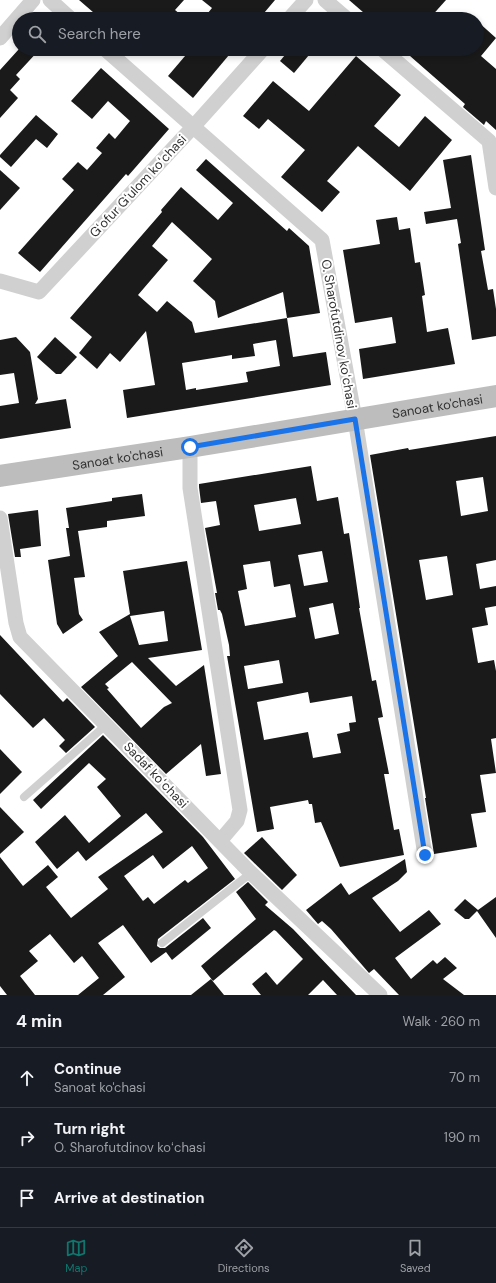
<!DOCTYPE html>
<meta charset="utf-8">
<style>
:root{--surface:#171b24;--page:#242831;--text:#f1f3f6;--muted:#9ea1a6;--line:#363941;--accent:#0f766e}
body{margin:0;font-family:"DM Sans",sans-serif;background:var(--page);color:var(--text)}
.stop{position:absolute;width:12px;height:12px;margin:-9px;border:3px solid #1a73e8;border-radius:50%;background:#fff}
.stop.end{background:#1a73e8;border-color:#fff;box-shadow:0 1px 4px #0008}
.list{margin:0;padding:0;list-style:none}
h2{display:flex;justify-content:space-between;align-items:center;height:52px;margin:0;padding:0 16px;font-size:17px}
h2 small{font-size:13px;font-weight:400;color:var(--muted)}
.list li{display:grid;grid-template-columns:26px 1fr auto;gap:12px;align-items:center;box-sizing:border-box;height:60px;padding:0 16px;border-top:1px solid var(--line)}
.list b{display:block;font-size:15px;white-space:nowrap}
.list p{margin:0;font-size:13px;white-space:nowrap;color:var(--muted)}
.list em{font-size:13px;font-style:normal;color:var(--muted)}
.icon{flex:none;width:22px;height:22px;fill:none;stroke:currentColor;stroke-width:2;stroke-linecap:round;stroke-linejoin:round}
.map{position:relative;flex:none;width:496px;height:995px;overflow:hidden}
.search{position:absolute;background:var(--surface);box-shadow:0 2px 6px #0003;left:12px;right:12px;top:12px;height:44px;display:flex;align-items:center;gap:10px;box-sizing:border-box;padding:0 14px;border-radius:22px;color:var(--muted);font-size:15px}
.sheet{height:232px;background:var(--surface)}
nav{display:flex;justify-content:space-around;align-items:center;box-sizing:border-box;height:56px;border-top:1px solid var(--line);background:var(--surface);font-size:11px;color:var(--muted)}
nav a{display:grid;justify-items:center;gap:2px}
nav .on{color:var(--accent)}
.map>svg:first-child{display:block}
.building{fill:#1a1a1a;fill-rule:evenodd}
.lines{fill:none;stroke-linecap:round;stroke-linejoin:round}
.service{stroke:#d0d0d0;stroke-width:8}
.minor{stroke:#d0d0d0;stroke-width:15}
.secondary{stroke:#bdbdbd;stroke-width:22}
.route{stroke:#1a73e8;stroke-width:5}
.labels{text-anchor:middle;dominant-baseline:central;stroke-width:4;stroke-linejoin:round;paint-order:stroke}
.street-label{font-size:13px;fill:#333;stroke:#fff}
</style>
<div class="map">
<svg width="496" height="995" viewBox="0 0 496 995">
<rect width="100%" height="100%" fill="#fff"/>
<!-- building -->
<g class="building">
<path d="M79,0H184L175,10L186,19H153L146,13L141,19H101Z"/>
<path d="M202,0H275L259,19H203L212,8Z"/>
<path d="M349,0H446L429,19H371Z"/>
<path d="M477,21L496,38L481,56L496,69V130L486,121L484,125L463,107L465,104L402,49H477Z"/>
<path d="M19,49H40L16,75L20,79L10,90L18,98L0,118V70Z"/>
<path d="M191,49H234L193,98L168,76Z"/>
<path d="M290,49H314L294,73L280,61Z"/>
<path d="M356,56L401,95L374,126L399,147L425,116L452,140L410,191L358,146L327,181L340,192L322,212L281,177L305,150L268,119L259,129L243,116L273,81L309,111Z"/>
<path d="M101,68L169,129L128,176L126,174L40,272L18,253L74,190L62,179L78,162L87,170L102,153L96,148L109,133L115,139L130,121L108,101L92,119L71,101Z"/>
<path d="M36,115L58,134L47,148L36,139L11,167L0,157V155Z"/>
<path d="M471,155L485,250L481,251L488,290L493,289L496,309V336L472,340L458,244L461,243L457,219L426,224L424,212L451,208L443,160Z"/>
<path d="M206,159L287,231L289,228L309,246L320,313L287,318L293,357L326,352L331,385L127,418L123,390L155,385L146,331L120,362L110,353L97,369L79,353L92,337L70,318L162,212L161,210L181,187L218,220L233,203L196,170ZM172,222L212,259L193,281L215,301L218,318L283,292L287,318L195,333L192,322L167,301L157,312L138,295L168,260L152,246ZM276,340L280,366L246,372L248,382L196,390V388L186,390L182,363L232,355V359L255,356L253,344Z"/>
<path d="M0,170L20,188L0,210Z"/>
<path d="M397,217L399,230L410,228L415,263L420,262L425,295L422,296L427,332L448,328L455,364L363,379L359,349L396,343L392,317L355,323L343,250L380,244L376,220Z"/>
<path d="M16,337L30,352L38,399L35,404L66,399L71,428L0,439V406L19,403L14,373L0,375V340Z"/>
<path d="M55,337L77,357L61,374H56L37,357Z"/>
<path d="M496,436V560L476,564L480,589L496,586V606L485,608L488,625L472,628L478,663L494,660L496,671V738L491,739L496,773L480,775L486,812L471,814L477,847L434,854L425,798H426L370,455L408,448L409,450ZM483,477L488,511L461,516L456,481ZM447,556L453,595L426,600L419,560Z"/>
<path d="M311,466L317,501L338,497L344,534L349,533L360,608H359L372,681L376,680L383,717L378,718L389,774H384L394,830L399,829L404,855L340,867L321,822L315,823L312,804H309L308,800L270,807L274,829L257,832L227,656H230L229,645L222,614L220,610H218L215,593H217L205,528L220,525L216,501L201,503L199,487V484ZM296,498L301,524L259,531L254,505ZM322,551L328,582L304,586L298,555ZM270,561L274,587L290,584L296,617L245,626L238,591L247,589L243,565ZM333,603L339,634L315,639L309,608ZM279,660L283,683L248,689L244,666ZM308,692L310,703L352,696L356,722L349,723L350,731L337,734L341,753L313,758L308,732L264,740L257,702Z"/>
<path d="M142,494L145,516L107,521V527L78,531L85,577L74,578L79,614L83,620L63,634L57,624L48,560L70,556L66,528H69L66,508L112,501V498Z"/>
<path d="M38,510L41,546L20,549L21,557H15L8,514Z"/>
<path d="M187,561L202,650L148,658L176,686L204,665L221,774L206,776L201,744L166,774L81,687L118,656L99,632L130,614L123,571ZM164,611L168,641L139,645L130,616ZM132,662L172,703L164,707L141,728L107,689L109,688L105,684Z"/>
<path d="M0,635L63,702L67,698L95,727L66,753L59,746L65,740L44,718L33,728L0,694Z"/>
<path d="M103,735L203,837L235,879L158,939L157,946L160,948H165L203,918L211,928L172,960L166,952L151,963L123,925L98,943L125,977L103,995H78L99,978L82,956L74,963L50,934L29,951L38,961L20,976L35,995H7L0,986V857L23,886L48,865L58,877L46,887L71,918L108,889L98,877L163,832L146,813L86,861L78,851L57,869L35,842L65,815L89,843L121,816L97,787L106,779L89,763L41,809L33,800ZM192,846L208,868L188,883L185,880L154,904L148,897L143,901L124,876L153,855L163,869Z"/>
<path d="M0,749L22,772L0,794Z"/>
<path d="M0,807L24,832L0,854Z"/>
<path d="M262,837L297,875L282,890L244,853Z"/>
<path d="M405,859L407,872L398,881L372,898L400,932L429,910L441,924L395,958L411,979L433,960L437,964L445,957L457,968L443,979L464,995H399L374,969L369,973L331,929L322,921L318,924L306,910L341,883L349,895Z"/>
<path d="M248,882L268,902L265,905L293,929L356,995H337L323,980L308,995H261L252,984L266,972L277,985L303,959L276,931L274,930L213,981L201,966L256,919L236,892Z"/>
<path d="M496,897V938L477,911L469,919H465L454,910L465,899L478,910Z"/>
<path d="M211,979L224,995H191Z"/>
</g>
<g class="lines">
<!-- service -->
<g class="service">
<path d="M24,797L106,725"/>
<path d="M162,943L251,873"/>
</g>
<!-- minor -->
<g class="minor">
<path d="M50,0L71,19"/>
<path d="M325,0L347,19"/>
<path d="M289,19L306,0"/>
<path d="M0,38L33,0"/>
<path d="M105,49L322,240L355,419L425,855"/>
<path d="M382,49L489,141L496,188"/>
<path d="M0,281L39,292L193,127L263,49"/>
<path d="M190,447V488L240,810L237,821L220,841"/>
<path d="M0,518L16,623L20,637L251,873L380,995"/>
</g>
<!-- secondary -->
<path class="secondary" id="s1" d="M0,476L190,447L496,396"/>
</g>
<g class="lines">
<!-- route -->
<path class="route" d="M190,447L355,419L425,855"/>
</g>
<g class="labels">
<!-- street labels -->
<g class="street-label">
<text transform="translate(138 186) rotate(-47)">Gʻofur Gʻulom koʻchasi</text>
<text transform="translate(339 334) rotate(80)">O. Sharofutdinov koʻchasi</text>
<text stroke="none"><textPath href="#s1" startOffset="443">Sanoat ko'chasi</textPath></text>
<text stroke="none"><textPath href="#s1" startOffset="119">Sanoat ko'chasi</textPath></text>
<text transform="translate(156 775) rotate(46)">Sadaf koʻchasi</text>
</g>
</g>
</svg>
<div class="stop" style="left:190px;top:447px"></div>
<div class="stop end" style="left:425px;top:855px"></div>
<div class="search"><svg class="icon" aria-label="search" viewBox="0 0 24 24"><circle cx="10" cy="10" r="6"/><path d="M15 15l6 6"/></svg>Search here</div>
</div>
<section class="sheet">
<h2>4 min<small>Walk · 260 m</small></h2>
<ul class="list">
<li><svg class="icon" aria-label="ahead" viewBox="0 0 24 24"><path d="M12 20V5M6 11l6-6 6 6"/></svg><div><b>Continue</b><p>Sanoat ko'chasi</p></div><em>70 m</em></li>
<li><svg class="icon" aria-label="right" viewBox="0 0 24 24"><path d="M7 20v-9h11M14 6l5 5-5 5"/></svg><div><b>Turn right</b><p>O. Sharofutdinov koʻchasi</p></div><em>190 m</em></li>
<li><svg class="icon" aria-label="arrive" viewBox="0 0 24 24"><path d="M6 21V4h12l-3 4 3 4H6"/></svg><div><b>Arrive at destination</b></div></li>
</ul>
</section>
<nav>
<a class="on"><svg class="icon" aria-label="map" viewBox="0 0 24 24"><path d="M3 6l6-2 6 2 6-2v14l-6 2-6-2-6 2zM9 4v14M15 6v14"/></svg>Map</a>
<a><svg class="icon" aria-label="directions" viewBox="0 0 24 24"><path d="M12 3l9 9-9 9-9-9zM9 14v-3h6M13 9l2 2-2 2"/></svg>Directions</a>
<a><svg class="icon" aria-label="saved" viewBox="0 0 24 24"><path d="M7 4h10v16l-5-4-5 4z"/></svg>Saved</a>
</nav>
